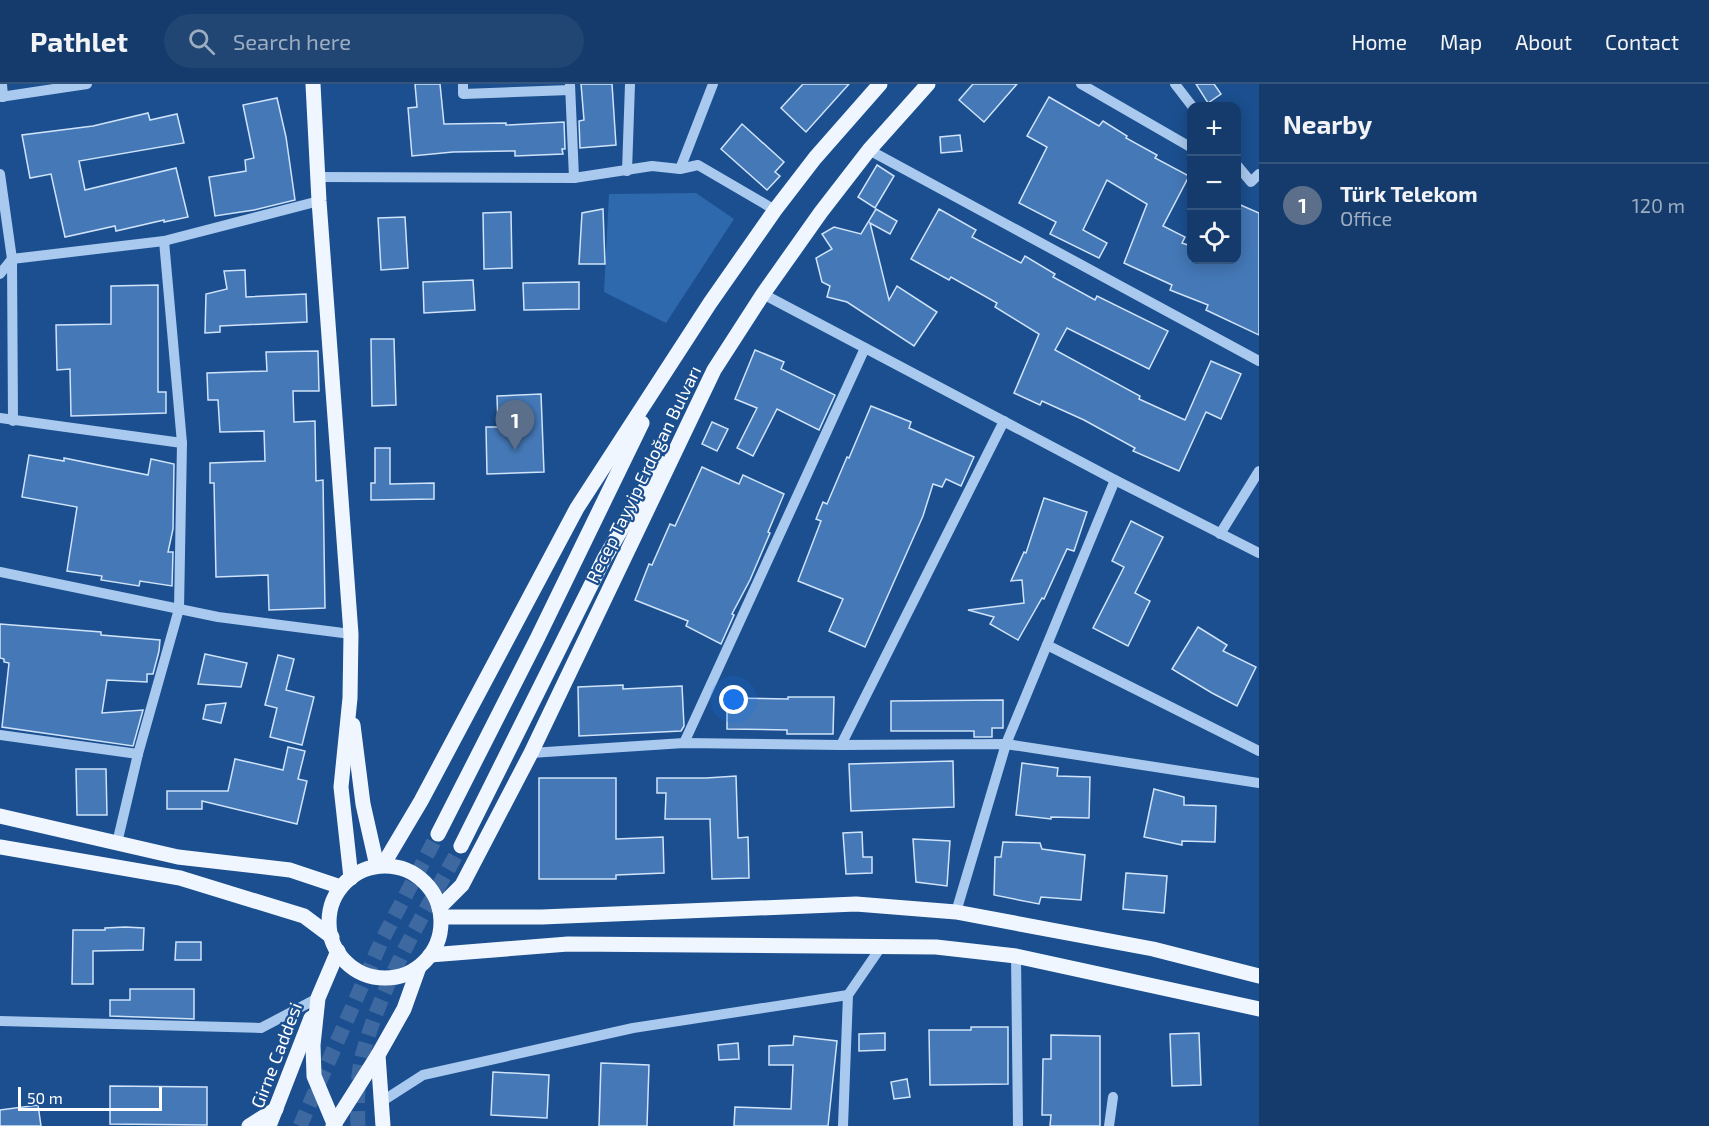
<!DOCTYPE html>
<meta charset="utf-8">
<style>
:root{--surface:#143b6b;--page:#214673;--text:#f1f3f6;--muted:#9dadc1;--line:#33557e;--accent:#d6ab8b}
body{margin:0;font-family:"Exo 2",sans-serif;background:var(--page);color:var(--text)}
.controls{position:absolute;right:18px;top:18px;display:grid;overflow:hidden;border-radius:12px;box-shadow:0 3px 15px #0003}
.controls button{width:54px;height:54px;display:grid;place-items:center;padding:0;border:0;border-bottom:2px solid var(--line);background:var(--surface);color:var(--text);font:30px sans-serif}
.scale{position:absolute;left:18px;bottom:15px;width:144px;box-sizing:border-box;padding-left:6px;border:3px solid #fff;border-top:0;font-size:16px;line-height:21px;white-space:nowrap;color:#fff;-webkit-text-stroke:4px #1b4f8f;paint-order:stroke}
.you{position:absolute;left:734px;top:616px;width:21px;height:21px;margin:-15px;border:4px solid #fff;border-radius:50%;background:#1a73e8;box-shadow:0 0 0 9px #1a73e833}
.badge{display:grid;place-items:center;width:39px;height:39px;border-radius:50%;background:var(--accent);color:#fff;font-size:20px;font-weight:700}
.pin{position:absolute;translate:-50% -50px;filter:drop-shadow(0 2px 3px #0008)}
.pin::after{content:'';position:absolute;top:32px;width:21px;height:18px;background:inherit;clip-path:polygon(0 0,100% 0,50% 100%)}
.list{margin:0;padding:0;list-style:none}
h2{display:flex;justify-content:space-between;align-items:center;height:78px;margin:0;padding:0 24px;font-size:26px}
h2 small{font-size:20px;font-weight:400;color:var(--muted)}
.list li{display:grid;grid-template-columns:39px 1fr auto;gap:18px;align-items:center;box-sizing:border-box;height:84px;padding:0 24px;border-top:2px solid var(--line)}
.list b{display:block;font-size:22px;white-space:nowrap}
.list p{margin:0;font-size:20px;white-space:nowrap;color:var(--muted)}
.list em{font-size:20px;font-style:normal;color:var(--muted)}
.icon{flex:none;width:33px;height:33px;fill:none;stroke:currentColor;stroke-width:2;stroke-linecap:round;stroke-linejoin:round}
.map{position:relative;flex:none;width:1259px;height:1042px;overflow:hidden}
header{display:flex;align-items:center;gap:36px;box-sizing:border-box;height:84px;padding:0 30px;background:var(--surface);border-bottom:2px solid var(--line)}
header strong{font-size:28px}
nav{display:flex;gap:33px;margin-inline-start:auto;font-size:21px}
.search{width:420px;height:54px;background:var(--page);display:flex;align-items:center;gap:15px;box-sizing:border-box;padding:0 21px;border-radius:33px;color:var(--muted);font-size:22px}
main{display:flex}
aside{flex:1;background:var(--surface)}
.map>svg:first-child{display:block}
.green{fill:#2e69ad}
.building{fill:#4478b7;stroke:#cfe3fa;stroke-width:1.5}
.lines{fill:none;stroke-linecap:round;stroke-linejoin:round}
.major-tunnel{stroke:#3d69a0;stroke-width:15;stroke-dasharray:15 8;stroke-linecap:butt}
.minor{stroke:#a9c9ee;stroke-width:10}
.major{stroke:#f0f6ff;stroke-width:15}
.labels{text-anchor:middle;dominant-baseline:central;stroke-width:4.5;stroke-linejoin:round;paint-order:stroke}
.street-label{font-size:18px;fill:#fff;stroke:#1b4f8f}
</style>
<header>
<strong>Pathlet</strong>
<div class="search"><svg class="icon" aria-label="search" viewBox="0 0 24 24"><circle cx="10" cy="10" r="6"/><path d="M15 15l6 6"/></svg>Search here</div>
<nav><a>Home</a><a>Map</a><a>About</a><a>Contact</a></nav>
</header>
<main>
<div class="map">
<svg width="1259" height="1042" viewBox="0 0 1259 1042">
<rect width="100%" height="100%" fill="#1b4f8f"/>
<!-- green -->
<path class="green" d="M696,109L734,135L666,239L604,208L609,110Z"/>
<!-- building -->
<g class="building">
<path d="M415,0H440L444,40L506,39V41L564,38L565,65H562L563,70L515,72V67L453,68L412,72L408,24L417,23Z"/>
<path d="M581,0H612L616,61L580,64L579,37L584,36Z"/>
<path d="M803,0H849L806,48L781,24Z"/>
<path d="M973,0H1017L984,38L959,16Z"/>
<path d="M1196,0H1214L1221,10L1208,19Z"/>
<path d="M1049,13L1099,42L1103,37L1127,52L1126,54L1157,71L1155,74L1189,92L1163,142L1185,153L1182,159L1191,162V176H1236V119L1259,129V251L1206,226L1208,221L1170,206L1172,201L1124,179L1147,120L1107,96L1083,146L1107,159L1099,174L1050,150L1056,138L1019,119L1047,63L1027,52Z"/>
<path d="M277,14L286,53L295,116L254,126L215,132L209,93L246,87L245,76L254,74L243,21Z"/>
<path d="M148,29L150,36L177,30L184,59L79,77L85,106L176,84L188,133L164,138V136L116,147L115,142L65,153L51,90L30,94L22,51L93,42Z"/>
<path d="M742,40L784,78L775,88L780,92L767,106L721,65Z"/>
<path d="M960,51L962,67L941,69L940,53Z"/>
<path d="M877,81L894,92L875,124L858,113Z"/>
<path d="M603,125L605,180H579L582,129Z"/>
<path d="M876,125L897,137L890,150L870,139L889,216L897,202L937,228L914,262L847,218L827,213L830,202L822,198L816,174L832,165L822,150L834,143L861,150Z"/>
<path d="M939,125L976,146L972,153L1021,179L1025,172L1055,190L1053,193L1095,216L1097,212L1168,247L1149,285L1067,244L1055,266L1140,312L1139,315L1185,336L1211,277L1241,290L1221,335L1206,328L1179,387L1133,367L1135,364L1084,336L1042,317L1040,321L1014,309L1039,250L995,223L997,219L951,193L949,196L911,175Z"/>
<path d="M511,128L512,184L484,185L483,129Z"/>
<path d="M405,133L408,184L381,186L378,134Z"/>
<path d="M245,186L246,213L306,210L307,238L220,242V248L205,249L206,210L227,205L224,187Z"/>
<path d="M473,196L475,226L424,229L423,198Z"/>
<path d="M579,198V225L524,226L523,199Z"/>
<path d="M158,201V308H166V329L71,332L70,285L57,286L56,241L111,240V202Z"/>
<path d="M371,255H394L396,321L372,322Z"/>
<path d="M755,266L784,278L781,285L835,311L819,346L777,325L753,372L737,364L757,324L735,315Z"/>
<path d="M318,267L319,307H293L294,338L315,337L316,397L323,396L325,524L269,526L268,491L216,493L214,399H210V379L265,377L264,347L220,348L218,316H208L207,289L267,287L266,268Z"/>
<path d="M541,310L544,388L487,390L486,343H498L497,312Z"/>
<path d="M871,322L911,338L909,344L974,373L961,402L946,395L942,403L933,400L923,432L865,563L829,547L843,515L798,497L821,437L816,435L823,418L827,420L847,373L849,374Z"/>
<path d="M712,338L728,345L717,367L702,360Z"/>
<path d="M375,364H390V400L434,399V415L371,416V399H375Z"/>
<path d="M29,371L64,377V374L148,391L151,375L174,380L173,445L168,468H173L172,502L140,497L139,502L101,496L102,492L67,487L77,423L22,413Z"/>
<path d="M702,383L739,400L743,391L784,410L768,448L770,449L750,496L732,530L734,531L721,560L686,542L688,537L635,516L649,480L652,481L670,440L675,442Z"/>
<path d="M1044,414L1087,428L1074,467L1067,465L1044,515L1042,514L1018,556L990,540L994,533L968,526L1024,519L1022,496L1011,497L1024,468L1026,469Z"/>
<path d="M1131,437L1163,453L1135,509L1150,517L1128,562L1093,544L1124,483L1112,477Z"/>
<path d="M0,540L101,548V551L160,556L159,567L153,590H147V598L107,596L102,629L143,626L133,662L2,643L9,579L4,578V575L0,574Z"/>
<path d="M1198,543L1227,561L1223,567L1256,583L1237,622L1212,609L1172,585Z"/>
<path d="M205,570L247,579L241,603L198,600Z"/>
<path d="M278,571L294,575L286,606L314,613L302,661L270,653L277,624L265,621Z"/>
<path d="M623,601V605L682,602L684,642L681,647L579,652L578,603Z"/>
<path d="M788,613H834L833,650H787V646L727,645V614L788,615Z"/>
<path d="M1003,616V644H992V653H974V647H891V617Z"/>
<path d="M226,619L221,639L203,635L206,621Z"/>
<path d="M288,663L305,667L298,695L307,697L297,740L202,717V725H167V707H228L235,675L283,686Z"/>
<path d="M953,677L954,723L851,727L849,680Z"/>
<path d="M1022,679L1058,684L1057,692L1090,693L1089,734L1051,733V735L1016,731Z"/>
<path d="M76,685H106L107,731H77Z"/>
<path d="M736,692L738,754L748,753L749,794L712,795L710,735H665L666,709H657V694H706Z"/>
<path d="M539,694H616V755L663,753L664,789L616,791V795H539Z"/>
<path d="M1154,705L1184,713V721L1216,722L1215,758L1182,757V761L1144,753Z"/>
<path d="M862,748L863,773H872V789L846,790L843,749Z"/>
<path d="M913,755L950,757L947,802L916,798Z"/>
<path d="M1003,758L1040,759L1042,765L1085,771L1081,816L1041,813L1039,820L994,811L995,773H1001Z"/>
<path d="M1126,789L1167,792L1164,829L1123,825Z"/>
<path d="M125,843L144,844L143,866L93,867V900H72L73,846H105V844Z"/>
<path d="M176,858H201V876H175Z"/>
<path d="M130,905H194V935L110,932V916H130Z"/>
<path d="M971,943H1008V1000L930,1001L929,946H971Z"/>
<path d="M885,949V966L859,967V950Z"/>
<path d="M1199,949L1201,1001L1172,1002L1170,950Z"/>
<path d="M1051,951L1100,952V1042H1050L1051,1031H1042L1043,975H1051Z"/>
<path d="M794,952L837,957L828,1042H734L735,1023L791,1025L793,981H769V962L793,961Z"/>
<path d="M738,959L739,975L719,976L718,961Z"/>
<path d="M601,979L649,981L647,1042H599Z"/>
<path d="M493,988L549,991L547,1034L491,1031Z"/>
<path d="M907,995L910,1013L894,1015L891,998Z"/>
<path d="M110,1002L207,1003V1041L110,1040Z"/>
<path d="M38,1021L41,1042H0V1026Z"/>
</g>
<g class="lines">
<!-- major-tunnel -->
<g class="major-tunnel">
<path d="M300,1042L382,856L438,750"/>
<path d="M358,1042C357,1019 357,992 363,969C383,896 425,828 461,762"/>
</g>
<!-- minor -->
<g class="minor">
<path d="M2,0L3,13"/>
<path d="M463,0V10L570,6"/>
<path d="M570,0L574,94"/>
<path d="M1081,0L1192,64"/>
<path d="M1175,0L1192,22"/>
<path d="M0,13L87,0"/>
<path d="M869,66L1259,277"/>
<path d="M1236,80L1251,98L1259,90"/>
<path d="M680,85L713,0"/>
<path d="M627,87L630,0"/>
<path d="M0,90L12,175L13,337"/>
<path d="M318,93L574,94L652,82L680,85L698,81L775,126"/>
<path d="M0,190L12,175L164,157L319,117"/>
<path d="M763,210L1115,396L1259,469"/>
<path d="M0,334L182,359"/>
<path d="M1220,450L1259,387"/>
<path d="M0,488L218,533L351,550"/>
<path d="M1047,561L1259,667"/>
<path d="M0,651L138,670"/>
<path d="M684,659L865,264"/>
<path d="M841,661L1004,337"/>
<path d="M531,669L684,659L841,661L1006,660L1259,699"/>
<path d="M117,759L138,670L179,525L182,359L164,157"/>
<path d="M956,828L1006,660L1115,396"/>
<path d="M1016,872L1018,1042"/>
<path d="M0,937L261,944L318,914"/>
<path d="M381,1018L423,991L633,944L848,911"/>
<path d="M843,1042L848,911L881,863"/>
<path d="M1109,1042L1113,1013"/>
</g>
<!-- major -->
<g class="major">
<path d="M313,0L319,117L351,550L350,614L341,703L351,794"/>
<path d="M353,641L363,720L377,782"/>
<path d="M0,732L178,773L290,786L341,803"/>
<path d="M438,750L537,555L642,339"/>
<path d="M461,762L604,475L660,379"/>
<path d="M0,763L180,794L304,832L332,853"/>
<path d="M383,781L421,717L577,424L710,219L775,126L815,74L880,0"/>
<circle cx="385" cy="838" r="56"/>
<path d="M439,824L462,801L531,669L714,286L763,210L821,128L869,66L928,0"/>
<path d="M441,833H542L856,820L956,828L1153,865L1259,892"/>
<path d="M430,871L568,860L936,863L1016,872L1259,925"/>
<path d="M249,1042L276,1025"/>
<path d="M269,1042L311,934"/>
<path d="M333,1042L378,971"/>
<path d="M335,1042L314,992L313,961L318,914L338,867"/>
<path d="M383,1042L378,971L404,925L419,883"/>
</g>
</g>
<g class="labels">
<!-- street labels -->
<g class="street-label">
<text transform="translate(643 390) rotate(-64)">Recep Tayyip Erdoğan Bulvarı</text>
<text transform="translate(276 971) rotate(-69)">Girne Caddesi</text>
</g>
</g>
</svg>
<div class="controls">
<button>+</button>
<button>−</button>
<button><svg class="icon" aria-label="locate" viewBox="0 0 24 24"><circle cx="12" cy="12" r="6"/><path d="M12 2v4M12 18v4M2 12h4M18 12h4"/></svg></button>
</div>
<div class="scale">50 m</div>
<div class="you"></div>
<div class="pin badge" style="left:515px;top:366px;background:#5c6f8a">1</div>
</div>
<aside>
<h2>Nearby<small></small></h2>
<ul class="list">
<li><span class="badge" style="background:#5c6f8a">1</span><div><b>Türk Telekom</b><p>Office</p></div><em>120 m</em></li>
</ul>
</aside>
</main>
